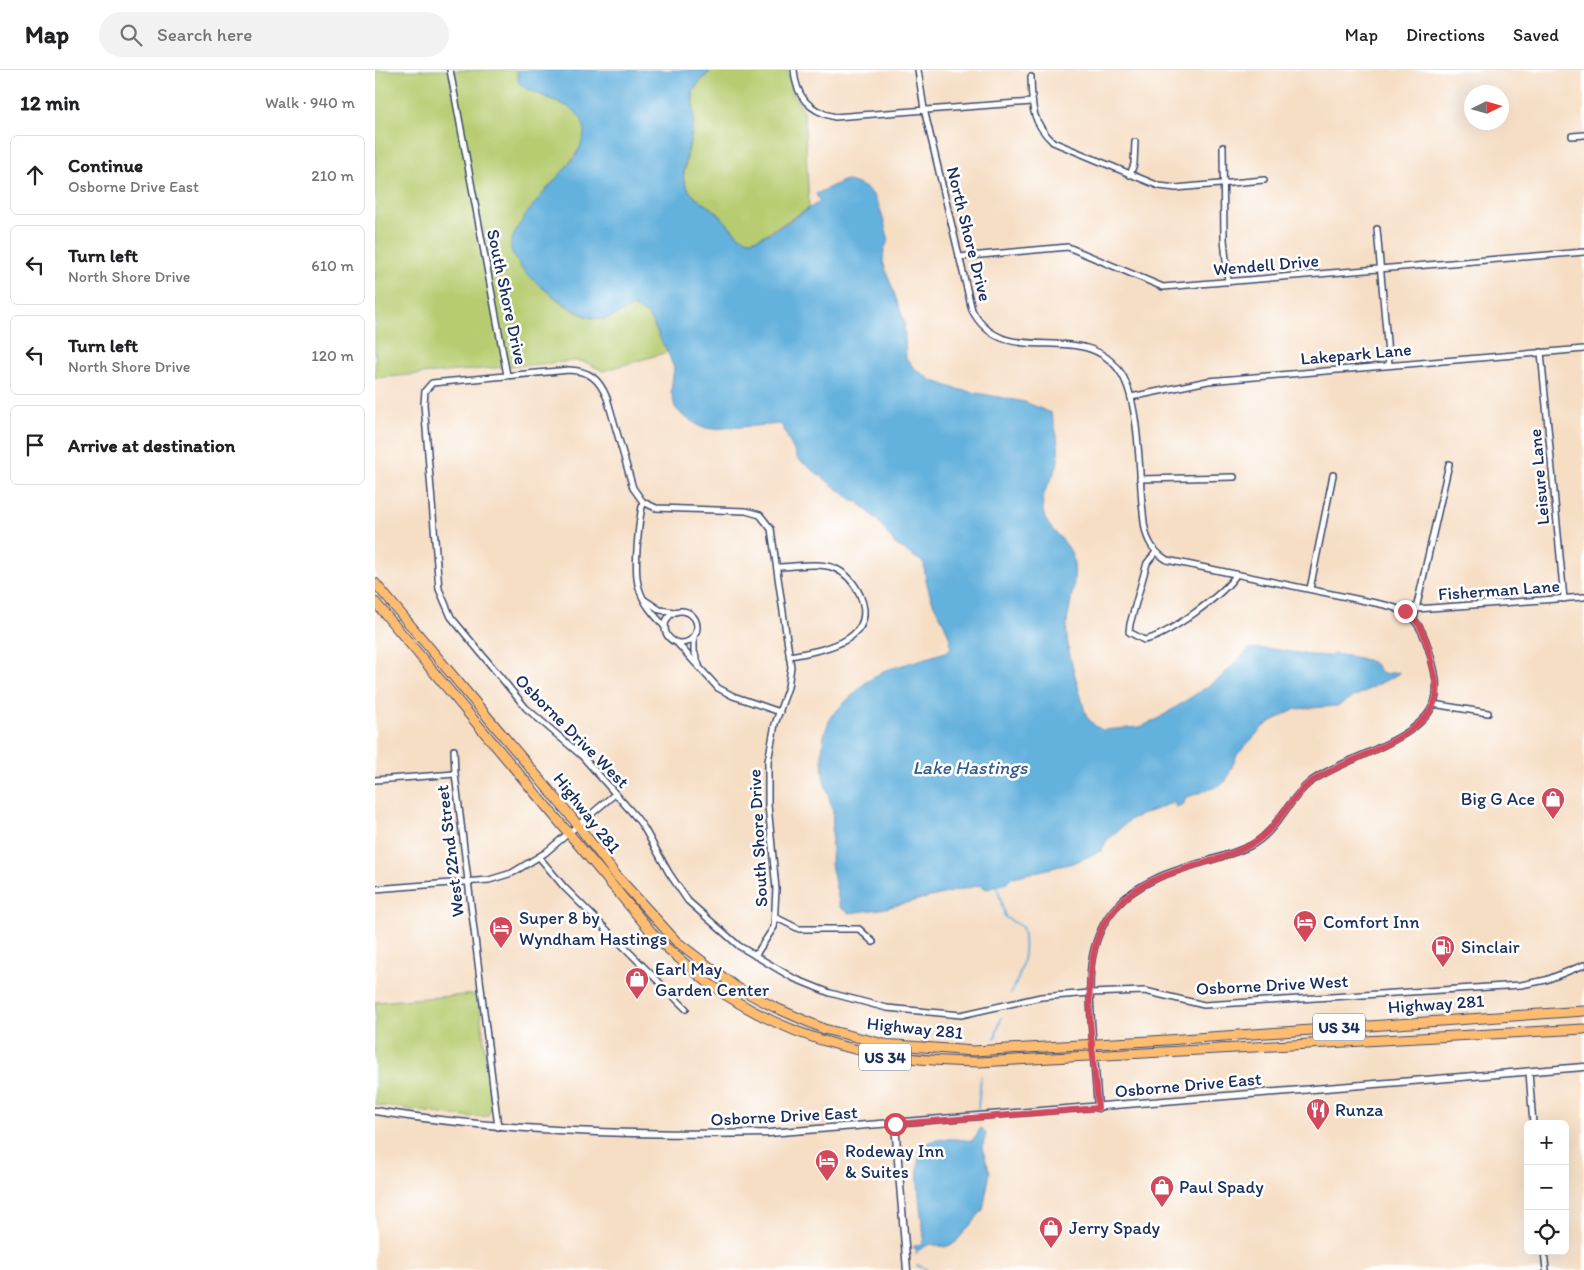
<!DOCTYPE html>
<meta charset="utf-8">
<style>
:root{--surface:#fff;--page:#f2f2f2;--text:#202124;--muted:#757577;--line:#e0e0e0}
body{margin:0;font-family:Itim,sans-serif;background:var(--page);color:var(--text)}
.controls{position:absolute;right:15px;bottom:15px;display:grid;overflow:hidden;border-radius:8px;box-shadow:0 5px 20px #0002}
.controls button{width:45px;height:45px;display:grid;place-items:center;padding:0;border:0;border-bottom:1px solid var(--line);background:var(--surface);color:var(--text);font:25px sans-serif}
.compass{position:absolute;left:1089px;top:15px;width:45px;height:45px;border-radius:50%;background:var(--surface);box-shadow:0 5px 20px #0002;rotate:85deg}
.stop{position:absolute;width:15px;height:15px;margin:-11px;border:4px solid #d1495b;border-radius:50%;background:#fff}
.stop.end{background:#d1495b;border-color:#fff;box-shadow:0 1px 5px #0008}
.list{margin:0;padding:0;list-style:none}
h2{display:flex;justify-content:space-between;align-items:center;height:65px;margin:0;padding:0 20px;font-size:21px}
h2 small{font-size:16px;font-weight:400;color:var(--muted)}
.list li{display:grid;grid-template-columns:32px 1fr auto;gap:15px;align-items:center;box-sizing:border-box;height:80px;margin:0 10px 10px;padding:0 10px;border:1px solid var(--line);border-radius:8px}
.list b{display:block;font-size:19px;white-space:nowrap}
.list p{margin:0;font-size:16px;white-space:nowrap;color:var(--muted)}
.list em{font-size:16px;font-style:normal;color:var(--muted)}
.icon{flex:none;width:28px;height:28px;fill:none;stroke:currentColor;stroke-width:2;stroke-linecap:round;stroke-linejoin:round}
.map{position:relative;flex:none;width:1209px;height:1200px;overflow:hidden}
header{display:flex;align-items:center;gap:30px;box-sizing:border-box;height:70px;padding:0 25px;background:var(--surface);border-bottom:1px solid var(--line)}
header strong{font-size:24px}
nav{display:flex;gap:28px;margin-inline-start:auto;font-size:18px}
.search{width:350px;height:45px;background:var(--page);display:flex;align-items:center;gap:12px;box-sizing:border-box;padding:0 18px;border-radius:28px;color:var(--muted);font-size:19px}
main{display:flex}
aside{flex:1;background:var(--surface)}
.map>svg:first-child{display:block}
.green{fill:#b7cc71;stroke:#697e68}
.water{fill:#64b1dd;stroke:#40709e}
.lines{fill:none;stroke-linecap:round;stroke-linejoin:round}
.stream{stroke:#64b1dd;stroke-width:2}
.minor-casing{stroke:#3c496d;stroke-width:8}
.tertiary-casing{stroke:#3c496d;stroke-width:9}
.trunk-casing{stroke:#3c496d;stroke-width:11}
.minor{stroke:#fff;stroke-width:5}
.tertiary{stroke:#fff;stroke-width:6}
.trunk{stroke:#febc71;stroke-width:9}
.route{stroke:#d1495b;stroke-width:6}
.labels{text-anchor:middle;dominant-baseline:central;stroke-width:5;stroke-linejoin:round;paint-order:stroke}
.shield{fill:#fff;stroke:#5f6d8e;stroke-width:1}
.shield-label{font-size:16px;font-weight:bold;fill:#1b2f5e}
.street-label{font-size:18px;fill:#1b2f5e;stroke:#fff}
.poi-label{font-size:18px;fill:#1b2f5e;stroke:#fff;text-anchor:start}
.water-label{font-size:19px;font-style:italic;fill:#355c8a;stroke:#fff}
</style>
<header>
<strong>Map</strong>
<div class="search"><svg class="icon" aria-label="search" viewBox="0 0 24 24"><circle cx="10" cy="10" r="6"/><path d="M15 15l6 6"/></svg>Search here</div>
<nav><a>Map</a><a>Directions</a><a>Saved</a></nav>
</header>
<main>
<aside>
<h2>12 min<small>Walk · 940 m</small></h2>
<ul class="list">
<li><svg class="icon" aria-label="ahead" viewBox="0 0 24 24"><path d="M12 20V5M6 11l6-6 6 6"/></svg><div><b>Continue</b><p>Osborne Drive East</p></div><em>210 m</em></li>
<li><svg class="icon" aria-label="left" viewBox="0 0 24 24"><path d="M17 20v-9H6M10 6l-5 5 5 5"/></svg><div><b>Turn left</b><p>North Shore Drive</p></div><em>610 m</em></li>
<li><svg class="icon" aria-label="left" viewBox="0 0 24 24"><path d="M17 20v-9H6M10 6l-5 5 5 5"/></svg><div><b>Turn left</b><p>North Shore Drive</p></div><em>120 m</em></li>
<li><svg class="icon" aria-label="arrive" viewBox="0 0 24 24"><path d="M6 21V4h12l-3 4 3 4H6"/></svg><div><b>Arrive at destination</b></div></li>
</ul>
</aside>
<div class="map">
<svg width="1209" height="1200" viewBox="0 0 1209 1200">
<rect width="100%" height="100%" fill="#fff"/>
<filter id="ink" filterUnits="userSpaceOnUse"><feTurbulence type="fractalNoise" baseFrequency=".02" numOctaves="2"/><feDisplacementMap in="SourceGraphic" scale="10" xChannelSelector="R" yChannelSelector="G"/><feConvolveMatrix kernelMatrix="1 2 1 2 8 2 1 2 1" color-interpolation-filters="sRGB"/></filter>
<filter id="wash" filterUnits="userSpaceOnUse"><feTurbulence type="fractalNoise" baseFrequency=".0096" numOctaves="4" result="noise"/><feDisplacementMap in="SourceGraphic" scale="20" xChannelSelector="R" yChannelSelector="G"/><feGaussianBlur stdDeviation="1.12" result="paint"/><feColorMatrix in="noise" values="0 0 0 0 0 0 0 0 0 0 0 0 0 0 0 0 0 1.4 0 .05"/><feComposite in="paint" operator="in"/></filter>
<g filter="url(#wash)">
<rect width="100%" height="100%" fill="#f6dec5"/>
<!-- green -->
<g class="green">
<path d="M0,0H143L141,4L161,23L201,40L208,48L210,59L207,75L186,104L144,196C164,213 197,249 225,249C236,250 249,240 258,236L272,244L293,282L228,301L210,292L200,291L0,308Z"/>
<path d="M337,0H412L419,25L429,41L434,138L384,168L375,170L366,168L340,140L327,133L315,122L308,109L319,52L318,22L323,14Z"/>
<path d="M103,924L117,1037L112,1046L90,1047L0,1035V932Z"/>
</g>
<!-- water -->
<g class="water">
<path d="M143,0H337C330,6 323,12 319,20C315,30 320,43 318,54C317,66 306,101 309,110C314,129 334,134 346,147C354,155 363,169 375,170C391,170 429,140 445,132L441,124L470,110C476,112 484,114 489,117C506,126 508,153 514,170L509,179L508,192L529,251L531,288L539,298L556,310L581,319L650,332L676,343C681,360 687,381 681,399C675,413 665,424 668,441C671,461 693,468 698,488C704,516 689,544 692,568C695,594 705,620 711,646L719,655L727,660L765,657L781,650L844,609L874,579C903,576 927,587 956,586L958,584C968,585 994,588 1001,595C1004,598 1004,602 1008,604L1024,602L1023,604L962,636L921,639L906,646L888,657L862,685L851,711L843,716L810,728L809,734L801,737L799,732L756,749L732,770L726,781L698,793L638,807L632,813L612,819L605,815L506,839L474,843L465,837L456,794L458,742L448,706L447,683L449,665L456,646L490,613L508,601L571,582L576,578C575,564 569,553 563,542C554,527 550,509 549,493L520,474L503,451L482,431L480,432L423,389L406,354L338,359L326,357L307,345L300,337L296,321L299,298L290,276L288,275L279,254L272,244L258,236C248,241 237,249 226,249C204,251 129,195 136,172C144,146 182,109 200,87C229,37 182,35 149,17L143,12Z"/>
<path d="M606,1058L611,1064L607,1078L615,1102L608,1140L580,1173L570,1177L555,1174L542,1181L538,1177L547,1173L549,1167C547,1147 536,1090 549,1076C558,1066 585,1069 597,1071Z"/>
</g>
<g class="lines">
<!-- stream -->
<g class="stream">
<path d="M622,816L630,847L647,857C653,879 647,904 636,923"/>
<path d="M620,968L626,948"/>
<path d="M603,1038L606,1006"/>
<path d="M541,1184L543,1180"/>
<path d="M542,1195L552,1200"/>
</g>
</g>
</g>
<g filter="url(#ink)">
<g class="lines">
<!-- minor casing -->
<g class="minor-casing">
<g id="minor">
<path d="M75,0L132,305"/>
<path d="M419,0C421,27 434,41 460,47L657,32"/>
<path d="M543,0L549,39L597,240C630,304 707,245 746,303C764,330 764,399 767,434C769,446 768,460 774,471C778,480 784,485 792,490L1010,535C1037,541 1046,554 1054,580C1058,594 1063,610 1061,625C1055,670 966,687 934,713C912,731 901,763 875,776C829,797 774,798 739,839C707,878 715,927 718,973"/>
<path d="M656,7C657,36 656,51 678,72L784,116L801,118L889,110"/>
<path d="M1197,66L1209,65"/>
<path d="M848,77L849,169L853,212"/>
<path d="M755,105L759,94L760,72"/>
<path d="M1002,159L1014,295"/>
<path d="M584,187L693,177L788,217L1209,182"/>
<path d="M1166,282L1189,529"/>
<path d="M756,327L833,311L1209,279"/>
<path d="M765,409L859,407"/>
<path d="M268,432C264,449 258,501 264,518C268,533 279,545 290,557"/>
<path d="M781,482L772,493L755,554L754,562L769,570C791,567 849,524 861,505"/>
<path d="M402,497C420,497 443,492 459,498C471,503 480,514 485,525C505,572 446,580 415,586"/>
<path d="M935,519L958,405"/>
<path d="M270,530L285,540L299,542"/>
<path d="M1041,539L1209,527"/>
<circle cx="306" cy="557" r="16"/>
<path d="M1039,548L1074,394"/>
<path d="M319,567V581L324,595"/>
<path d="M303,574L343,618L358,626L405,642"/>
<path d="M1058,634L1113,643"/>
<path d="M79,680L80,704L123,1057"/>
<path d="M0,710L80,704"/>
<path d="M164,787L189,817L311,939"/>
<path d="M0,819L114,810L137,803L170,783L240,724"/>
<path d="M400,847L424,859H484L498,872"/>
<path d="M380,886L399,857L401,819L393,735V691L400,654L413,617L416,597L396,459L385,445L371,441L281,438L268,432L258,418L232,328C224,309 215,301 194,300L57,313L50,321L49,334L64,519L76,547L151,638L207,686L261,747L269,758L294,803L313,831L364,876L418,908L455,923L512,938L586,945L666,927L715,923L770,921L829,935L1146,915L1171,910L1209,895"/>
<path d="M1154,1002L1158,1054"/>
<path d="M1169,1181L1171,1200"/>
</g>
</g>
<!-- tertiary casing -->
<g class="tertiary-casing">
<g id="tertiary">
<path d="M718,973L723,1038"/>
<path d="M0,1041C130,1062 262,1066 394,1063L1209,997"/>
<path d="M520,1054L532,1200"/>
</g>
</g>
<!-- trunk casing -->
<g class="trunk-casing">
<g id="trunk">
<path d="M0,513L194,744L241,805L301,871L361,917L399,937L449,959L509,974L598,981L792,970L1209,941"/>
<path d="M0,532L284,871C301,886 318,901 336,915C420,974 504,991 605,992L1209,959"/>
</g>
</g>
<!-- minor -->
<use href="#minor" class="minor"/>
<!-- tertiary -->
<use href="#tertiary" class="tertiary"/>
<!-- trunk -->
<use href="#trunk" class="trunk"/>
</g>
</g>
<g class="lines" filter="url(#ink)">
<!-- route -->
<path class="route" d="M520,1054L723,1038C719,986 702,892 732,849C768,796 826,802 877,774C902,760 913,729 936,712C969,688 1052,670 1061,627C1063,615 1059,601 1056,590C1052,571 1047,552 1030,541"/>
</g>
<!-- icons -->
<defs>
<g id="shop-pin" transform="scale(1.25)"><path d="M0 17L-7.5 6A9.5 9.5 0 1 1 7.5 6Z" fill="#d1495b" stroke="#fff"/><path d="M-5-2.5h2.3a2.7 3.5 0 0 1 5.4 0H5L5.5 6h-11ZM-1.5-2.5h3a1.5 2.3 0 0 0-3 0Z" fill="#fff"/></g>
<g id="hotel-pin" transform="scale(1.25)"><path d="M0 17L-7.5 6A9.5 9.5 0 1 1 7.5 6Z" fill="#d1495b" stroke="#fff"/><path d="M-6-4.5h1.5V1H6V5H4.5V3h-9V5H-6ZM-4 0a1.8 1.8 0 1 1 3.6 0ZM.5 0V-2.5h3Q6-2.5 6 0Z" fill="#fff"/></g>
<g id="fuel-pin" transform="scale(1.25)"><path d="M0 17L-7.5 6A9.5 9.5 0 1 1 7.5 6Z" fill="#d1495b" stroke="#fff"/><path d="M-5.5-6h7V0h2V4h1.3V-2.5L3-4.5l.8-.8L6-3V5H2.5V1h-1V6h-7ZM-4.2-4.7v3.2H.2V-4.7Z" fill="#fff"/></g>
<g id="restaurant-pin" transform="scale(1.25)"><path d="M0 17L-7.5 6A9.5 9.5 0 1 1 7.5 6Z" fill="#d1495b" stroke="#fff"/><path d="M-5-6h1v4h1v-4h1v4h1v-4h1v5L-1.5 .5V6h-2V.5L-5-1ZM5-6V6H3V1.5H1.5Q1.5-4 5-6Z" fill="#fff"/></g>
</defs>
<g fill-rule="evenodd">
<use href="#shop-pin" x="1178" y="729"/>
<use href="#hotel-pin" x="930" y="852"/>
<use href="#hotel-pin" x="126" y="858"/>
<use href="#fuel-pin" x="1068" y="877"/>
<use href="#shop-pin" x="262" y="909"/>
<use href="#restaurant-pin" x="943" y="1040"/>
<use href="#hotel-pin" x="452" y="1091"/>
<use href="#shop-pin" x="787" y="1117"/>
<use href="#shop-pin" x="676" y="1158"/>
</g>
<g class="labels">
<!-- shield labels -->
<g class="shield">
<rect x="938" y="943.5" width="52" height="27" rx="4"/>
<rect x="484" y="973.5" width="52" height="27" rx="4"/>
</g>
<g class="shield-label">
<text x="964" y="957">US 34</text>
<text x="510" y="987">US 34</text>
</g>
<!-- street labels -->
<g class="street-label">
<text transform="translate(594 164) rotate(76)">North Shore Drive</text>
<text transform="translate(891 195) rotate(-5)">Wendell Drive</text>
<text transform="translate(132 227) rotate(78)">South Shore Drive</text>
<text transform="translate(981 284) rotate(-5)">Lakepark Lane</text>
<text transform="translate(1164 407) rotate(-95)">Leisure Lane</text>
<text transform="translate(1124 520) rotate(-4)">Fisherman Lane</text>
<text transform="translate(197 661) rotate(45)">Osborne Drive West</text>
<text transform="translate(212 743) rotate(52)">Highway 281</text>
<text transform="translate(383 768) rotate(-93)">South Shore Drive</text>
<text transform="translate(75 781) rotate(-97)">West 22nd Street</text>
<text transform="translate(897 915) rotate(-3)">Osborne Drive West</text>
<text transform="translate(1061 934) rotate(-4)">Highway 281</text>
<text transform="translate(540 958) rotate(6)">Highway 281</text>
<text transform="translate(813 1015) rotate(-5)">Osborne Drive East</text>
<text transform="translate(409 1046) rotate(-3)">Osborne Drive East</text>
</g>
<!-- poi labels -->
<g class="poi-label">
<text x="1160" y="729" text-anchor="end">Big G Ace</text>
<text x="144" y="848">Super 8 by<tspan x="144" dy="21">Wyndham Hastings</tspan></text>
<text x="948" y="852">Comfort Inn</text>
<text x="1086" y="877">Sinclair</text>
<text x="280" y="899">Earl May<tspan x="280" dy="21">Garden Center</tspan></text>
<text x="960" y="1040">Runza</text>
<text x="470" y="1081">Rodeway Inn<tspan x="470" dy="21">&amp; Suites</tspan></text>
<text x="804" y="1117">Paul Spady</text>
<text x="694" y="1158">Jerry Spady</text>
</g>
<!-- water labels -->
<g class="water-label">
<text x="595" y="697">Lake Hastings</text>
</g>
</g>
</svg>
<div class="controls">
<button>+</button>
<button>−</button>
<button><svg class="icon" aria-label="locate" viewBox="0 0 24 24"><circle cx="12" cy="12" r="6"/><path d="M12 2v4M12 18v4M2 12h4M18 12h4"/></svg></button>
</div>
<svg class="compass" viewBox="-18 -18 36 36"><path d="M0-13l5 13h-10z" fill="#e53935"/><path d="M0 13l5-13h-10z" fill="#757577"/></svg>
<div class="stop" style="left:520px;top:1054px"></div>
<div class="stop end" style="left:1030px;top:541px"></div>
</div>
</main>
